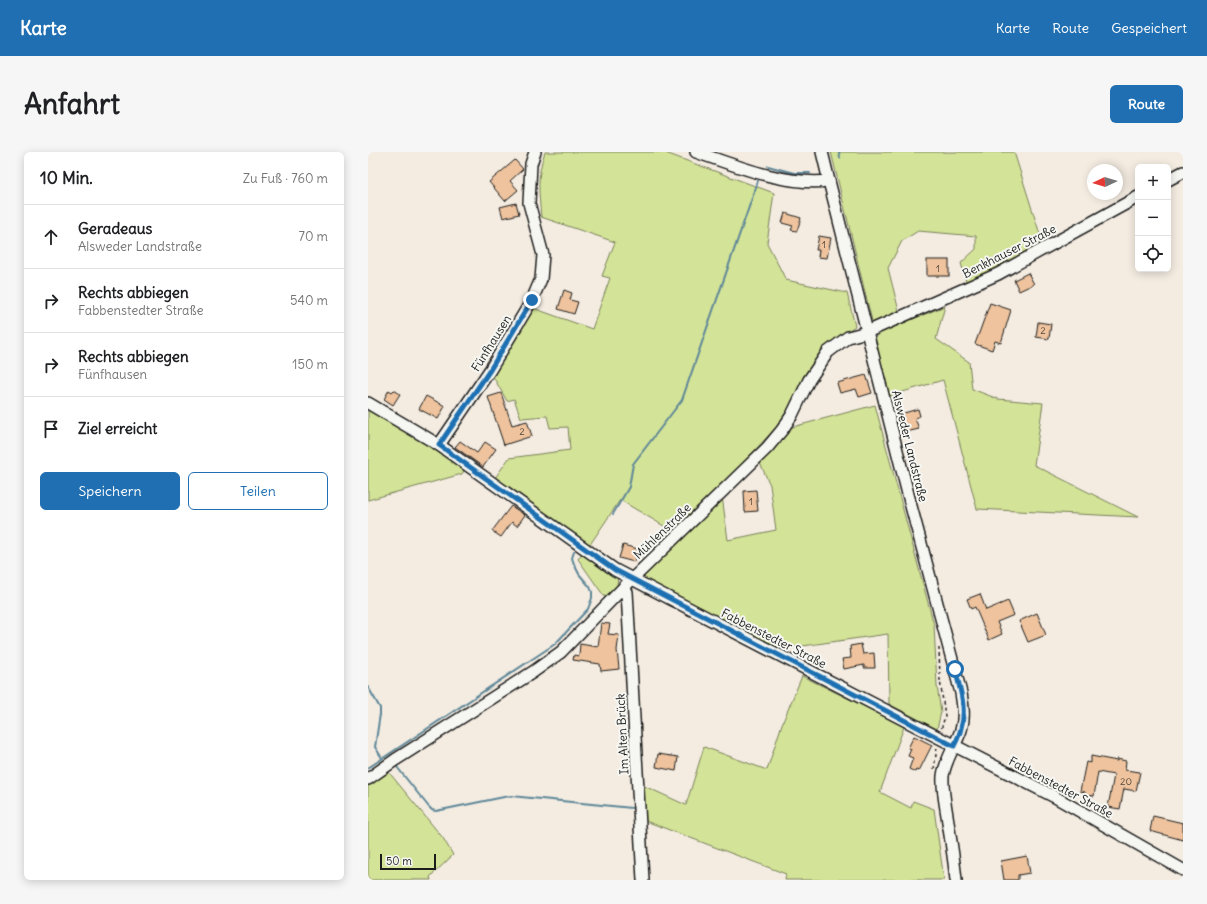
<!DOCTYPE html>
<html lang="de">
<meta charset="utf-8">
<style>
:root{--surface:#fff;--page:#f6f6f6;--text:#202124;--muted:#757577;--line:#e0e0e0;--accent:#1f6fb2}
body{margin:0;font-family:Delius,sans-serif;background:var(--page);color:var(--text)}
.controls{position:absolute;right:12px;top:12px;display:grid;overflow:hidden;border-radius:6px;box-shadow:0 2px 10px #0003}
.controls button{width:36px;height:36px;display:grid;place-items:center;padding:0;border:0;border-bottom:1px solid var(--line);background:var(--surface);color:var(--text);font:20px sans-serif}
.compass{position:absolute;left:719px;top:12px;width:36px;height:36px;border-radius:50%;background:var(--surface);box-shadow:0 2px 10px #0003;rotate:266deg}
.scale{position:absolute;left:12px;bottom:10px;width:56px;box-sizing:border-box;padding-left:4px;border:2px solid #1c1c1c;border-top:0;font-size:11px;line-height:14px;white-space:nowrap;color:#1c1c1c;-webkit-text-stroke:3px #f6f6f2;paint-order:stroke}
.stop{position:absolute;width:12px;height:12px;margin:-9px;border:3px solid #1f6fb2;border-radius:50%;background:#fff}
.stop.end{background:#1f6fb2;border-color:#fff;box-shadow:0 1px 4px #0008}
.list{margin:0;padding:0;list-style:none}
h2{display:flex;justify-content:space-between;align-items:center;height:52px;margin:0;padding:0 16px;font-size:17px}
h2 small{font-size:13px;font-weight:400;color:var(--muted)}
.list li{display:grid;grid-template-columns:26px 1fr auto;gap:12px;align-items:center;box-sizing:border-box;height:64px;padding:0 16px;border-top:1px solid var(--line)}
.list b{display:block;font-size:15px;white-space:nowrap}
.list p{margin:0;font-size:13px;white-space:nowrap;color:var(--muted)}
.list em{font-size:13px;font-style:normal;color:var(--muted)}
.actions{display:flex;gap:8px;padding:12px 16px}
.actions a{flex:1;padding:9px 0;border:1px solid var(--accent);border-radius:6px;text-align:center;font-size:14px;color:var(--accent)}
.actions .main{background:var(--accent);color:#fff}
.icon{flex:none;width:22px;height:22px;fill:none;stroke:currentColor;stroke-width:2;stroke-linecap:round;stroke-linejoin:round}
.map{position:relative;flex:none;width:815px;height:728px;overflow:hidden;border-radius:6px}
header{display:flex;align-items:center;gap:24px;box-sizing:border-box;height:56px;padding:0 20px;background:var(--accent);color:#fff}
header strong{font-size:19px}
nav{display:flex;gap:22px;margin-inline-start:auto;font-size:14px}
.intro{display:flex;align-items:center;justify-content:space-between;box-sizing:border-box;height:96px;padding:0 24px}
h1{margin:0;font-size:28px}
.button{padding:10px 18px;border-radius:6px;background:var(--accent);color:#fff;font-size:14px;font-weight:700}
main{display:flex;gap:24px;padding:0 24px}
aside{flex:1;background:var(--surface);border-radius:6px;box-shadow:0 2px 10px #0003}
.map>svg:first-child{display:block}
.green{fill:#d3e397;stroke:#78805a}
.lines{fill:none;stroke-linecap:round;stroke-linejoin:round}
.stream{stroke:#5f8799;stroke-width:2}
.building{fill:#eec39d;stroke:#1c1c1c}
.minor-casing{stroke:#1c1c1c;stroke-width:14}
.path{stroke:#1c1c1c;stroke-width:1.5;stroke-dasharray:3 3;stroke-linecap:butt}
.minor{stroke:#f6f6f2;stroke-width:11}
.route{stroke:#1f6fb2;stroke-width:5}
.labels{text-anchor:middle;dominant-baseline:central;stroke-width:4;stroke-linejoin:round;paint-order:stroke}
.number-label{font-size:10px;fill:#50463c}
.street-label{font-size:12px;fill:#1c1c1c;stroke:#f6f6f2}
</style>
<header>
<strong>Karte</strong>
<nav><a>Karte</a><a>Route</a><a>Gespeichert</a></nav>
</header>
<div class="intro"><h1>Anfahrt</h1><a class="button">Route</a></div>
<main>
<aside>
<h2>10 Min.<small>Zu Fuß · 760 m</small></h2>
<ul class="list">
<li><svg class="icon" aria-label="ahead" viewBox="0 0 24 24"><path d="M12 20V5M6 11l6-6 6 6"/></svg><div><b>Geradeaus</b><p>Alsweder Landstraße</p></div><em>70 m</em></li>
<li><svg class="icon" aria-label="right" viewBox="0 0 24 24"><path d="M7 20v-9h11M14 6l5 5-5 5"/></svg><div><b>Rechts abbiegen</b><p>Fabbenstedter Straße</p></div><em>540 m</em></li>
<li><svg class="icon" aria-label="right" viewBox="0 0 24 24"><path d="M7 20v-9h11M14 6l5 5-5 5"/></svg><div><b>Rechts abbiegen</b><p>Fünfhausen</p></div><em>150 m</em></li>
<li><svg class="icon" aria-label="arrive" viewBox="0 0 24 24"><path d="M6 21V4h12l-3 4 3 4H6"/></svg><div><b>Ziel erreicht</b></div></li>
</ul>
<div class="actions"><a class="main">Speichern</a><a>Teilen</a></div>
</aside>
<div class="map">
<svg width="815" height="728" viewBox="0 0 815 728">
<rect width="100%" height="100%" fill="#f4ece1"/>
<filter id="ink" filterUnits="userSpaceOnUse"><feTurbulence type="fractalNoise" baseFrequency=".025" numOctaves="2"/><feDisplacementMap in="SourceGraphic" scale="8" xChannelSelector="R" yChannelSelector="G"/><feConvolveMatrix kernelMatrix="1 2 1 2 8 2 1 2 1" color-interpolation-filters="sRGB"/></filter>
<g filter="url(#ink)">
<!-- green -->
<g class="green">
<path d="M177,0H295L406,41L399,91L418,128L479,141L487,174L457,195L435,225L415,268L374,312L306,380L252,348L221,394L127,326L141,306L202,298L200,275L182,276L179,264L153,266L146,247L139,249L123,221L165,156L224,177L242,126L234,124L247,90L173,65C171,41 168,24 177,0Z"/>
<path d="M463,0H646L675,92L599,133L593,111L608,97V84L550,79L534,89L520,116L532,163L505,173Z"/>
<path d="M577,154L568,187L601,210L604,237L630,247L675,251L666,313L770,365L609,357L575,228L518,245L505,189L513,180Z"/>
<path d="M507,253L566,473L569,534L573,560L569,577L521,552L520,482L413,497L272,426L354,344L360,388L408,378L402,333L391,309L421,276Z"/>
<path d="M0,257L49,286L97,317L94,322L0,348Z"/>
<path d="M214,401L250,425L249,434L238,447L210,407Z"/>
<path d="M434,524L508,560L536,575L512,640L543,656L545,649L566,657L576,728H417L418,722L275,668L274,633L318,653L336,595L399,618L414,572Z"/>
<path d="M19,618L75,686L85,703L62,725L63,728H0V632Z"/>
</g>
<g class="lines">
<!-- stream -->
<g class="stream">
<path d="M471,0L472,6"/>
<path d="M400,14L426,21H442"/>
<path d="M245,362L261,335L265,312L314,248L390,29"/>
<path d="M0,535L12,556V562L7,595L14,606"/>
<path d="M29,615L60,654L64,658L68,659L136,645L143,644L264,656"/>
<path d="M0,616L187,492L220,457L224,446V440L222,435L211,422L206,412L204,406L206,400"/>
</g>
</g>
<!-- building -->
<g class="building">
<path d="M147,8L155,17L142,29L150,38L137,49L121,30Z"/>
<path d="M148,51L151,62L135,66L132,55Z"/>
<path d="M417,61L433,66L429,79L423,78L425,74L414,71Z"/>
<path d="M451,84L463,86L459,106L450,105L451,98H448Z"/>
<rect x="559" y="108" width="22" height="16"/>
<path d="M660,121L666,132L651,139L646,128Z"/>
<path d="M196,138L204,141L202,148L210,150L206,162L190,157Z"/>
<path d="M622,151L643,158L633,191L627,189L624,198L607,192Z"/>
<path d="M670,170L683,172L681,187L668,185Z"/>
<path d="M498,223L504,241L491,245L488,237L472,241L469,231Z"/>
<path d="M21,238L24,240L26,238L32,242L25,253L16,247Z"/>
<path d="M133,241L144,273L159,269L164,284L136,293L120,245Z"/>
<path d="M58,244L77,254L70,267L51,257Z"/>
<path d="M550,257L552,264L547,266L551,277L534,281L529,263Z"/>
<path d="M92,289L109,301L117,290L128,297L115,315L87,295Z"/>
<path d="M388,338L390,359L377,360L376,339Z"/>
<path d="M143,354L157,363L149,374L144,370L133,385L124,379Z"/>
<path d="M255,393L270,397L266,410L251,406Z"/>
<path d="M612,442L618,458L640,449L646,463L629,470L634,482L621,488L607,455L603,457L599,447Z"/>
<path d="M669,461L678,483L660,490L651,469Z"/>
<path d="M233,471L242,472L240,482L251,483L249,498L251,517L233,519L232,512L205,508L206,503L211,504L212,492L230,495Z"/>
<path d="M493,492L495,502L506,501L507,516H496V513L476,517L474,507L483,506L482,494Z"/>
<path d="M546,584L564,593L551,619L548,618L547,620L541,617L545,606L540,604L543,597L540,596Z"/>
<path d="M290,602L310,605L308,619L288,615Z"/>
<path d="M723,604L749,609V607L758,609L757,618L772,620L768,639L756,637L752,657L740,655L746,623L730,620L726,644L717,643V640L712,639L718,610L723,611Z"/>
<path d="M785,664L815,671V688L782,679Z"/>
<path d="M659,704L662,721L650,723V728H636L633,709Z"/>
</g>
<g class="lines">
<!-- minor casing -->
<g class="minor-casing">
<g id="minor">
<path d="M328,0C368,14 418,34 461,29"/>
<path d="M454,0L461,29L543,354L593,541C595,554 597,566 593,578C588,593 577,608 575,624C574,639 578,655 580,670C583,689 586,708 588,728"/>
<path d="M800,28L815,20"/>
<path d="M0,251L71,293L247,418L550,575L687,645L815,718"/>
<path d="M71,293L122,218L164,148L173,127L175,103L161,51L163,12L167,0"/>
<path d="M256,435L259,440L275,728"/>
<path d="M0,627L27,608L165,520L193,500L256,435L399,296L414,278L424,263L441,228L460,200L480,185L499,180L630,122L770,45"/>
</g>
</g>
<!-- path -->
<g class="path">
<path d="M571,496L572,528L577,564L573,578"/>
<path d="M566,617L569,595"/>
</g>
<!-- minor -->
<use href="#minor" class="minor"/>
</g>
</g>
<g class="lines" filter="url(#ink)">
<!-- route -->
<path class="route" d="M164,148L122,218L71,293L247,418L586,594C589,588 592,582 593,576C599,557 592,536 587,517"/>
</g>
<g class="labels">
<!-- number labels -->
<g class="number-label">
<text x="456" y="92">1</text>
<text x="570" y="116">1</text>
<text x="675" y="178">2</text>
<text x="154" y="279">2</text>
<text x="383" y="349">1</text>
<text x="758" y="629">20</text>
</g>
<!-- street labels -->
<g class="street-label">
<text transform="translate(641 99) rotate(-27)">Benkhauser Straße</text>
<text transform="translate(123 191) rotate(-58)">Fünfhausen</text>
<text transform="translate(542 294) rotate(76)">Alsweder Landstraße</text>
<text transform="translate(294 379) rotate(-44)">Mühlenstraße</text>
<text transform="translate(406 486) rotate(27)">Fabbenstedter Straße</text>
<text transform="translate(254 582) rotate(-93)">Im Alten Brück</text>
<text transform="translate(693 635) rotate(28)">Fabbenstedter Straße</text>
</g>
</g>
</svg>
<div class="controls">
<button>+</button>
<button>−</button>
<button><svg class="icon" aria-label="locate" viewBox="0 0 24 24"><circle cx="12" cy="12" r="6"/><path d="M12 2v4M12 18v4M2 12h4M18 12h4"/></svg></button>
</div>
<svg class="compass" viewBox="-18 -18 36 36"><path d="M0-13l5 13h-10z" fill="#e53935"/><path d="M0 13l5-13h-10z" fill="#757577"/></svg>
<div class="scale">50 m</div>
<div class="stop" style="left:587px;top:517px"></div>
<div class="stop end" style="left:164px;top:148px"></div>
</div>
</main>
